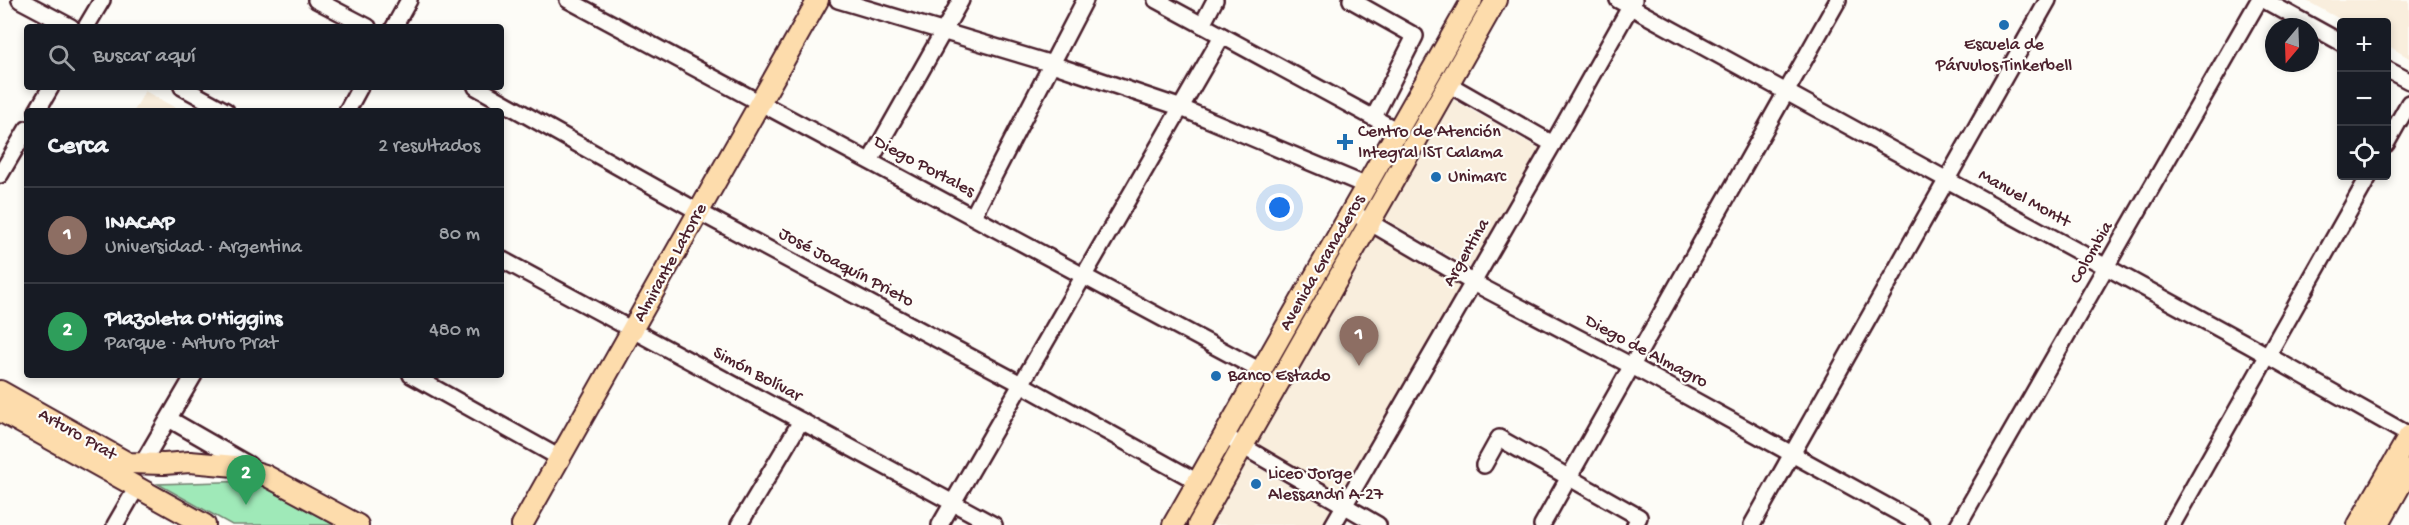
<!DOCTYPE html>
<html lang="es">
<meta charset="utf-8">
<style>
:root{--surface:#171b24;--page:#242831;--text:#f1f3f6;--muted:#9ea1a6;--line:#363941;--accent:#1f6fb2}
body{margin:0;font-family:"Gochi Hand",sans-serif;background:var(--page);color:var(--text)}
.controls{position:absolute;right:18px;top:18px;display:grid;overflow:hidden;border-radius:6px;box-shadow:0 3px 9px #0003}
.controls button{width:54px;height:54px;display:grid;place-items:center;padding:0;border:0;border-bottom:2px solid var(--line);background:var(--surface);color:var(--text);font:30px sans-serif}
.compass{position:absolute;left:2265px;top:18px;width:54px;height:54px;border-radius:50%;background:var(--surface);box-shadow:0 3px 9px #0003;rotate:199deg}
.you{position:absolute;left:1280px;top:208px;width:21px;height:21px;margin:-15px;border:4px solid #fff;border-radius:50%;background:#1a73e8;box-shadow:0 0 0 9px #1a73e833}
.badge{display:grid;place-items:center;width:39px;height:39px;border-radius:50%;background:var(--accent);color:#fff;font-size:20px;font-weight:700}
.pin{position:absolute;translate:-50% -50px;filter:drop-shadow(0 2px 3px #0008)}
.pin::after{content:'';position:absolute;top:32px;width:21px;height:18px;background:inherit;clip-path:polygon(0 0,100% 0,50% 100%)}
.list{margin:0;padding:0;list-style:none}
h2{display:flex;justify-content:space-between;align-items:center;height:78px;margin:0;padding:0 24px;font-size:26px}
h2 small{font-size:20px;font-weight:400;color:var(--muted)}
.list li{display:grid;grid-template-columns:39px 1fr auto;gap:18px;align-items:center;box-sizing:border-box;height:96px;padding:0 24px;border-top:2px solid var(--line)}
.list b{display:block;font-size:22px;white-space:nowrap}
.list p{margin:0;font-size:20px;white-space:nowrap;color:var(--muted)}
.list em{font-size:20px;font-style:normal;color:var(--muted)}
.icon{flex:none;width:33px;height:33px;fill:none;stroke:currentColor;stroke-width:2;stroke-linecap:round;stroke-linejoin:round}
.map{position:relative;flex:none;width:2409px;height:525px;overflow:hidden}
.search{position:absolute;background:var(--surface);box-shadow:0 3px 9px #0003;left:24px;top:24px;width:480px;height:66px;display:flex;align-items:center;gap:15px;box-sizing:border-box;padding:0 21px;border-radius:6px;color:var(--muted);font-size:22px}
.panel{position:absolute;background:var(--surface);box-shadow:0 3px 9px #0003;left:24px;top:108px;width:480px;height:270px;border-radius:6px}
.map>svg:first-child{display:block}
.built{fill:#f9eedd}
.park{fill:#9fe9b8;stroke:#748472;stroke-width:1.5}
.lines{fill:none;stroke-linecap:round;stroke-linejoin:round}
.minor-casing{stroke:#4a1f2b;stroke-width:20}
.major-casing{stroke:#4a1f2b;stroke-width:24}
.minor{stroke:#fdfcf7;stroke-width:15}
.major{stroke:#fddcac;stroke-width:20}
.poi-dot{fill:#1f6fb2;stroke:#fdfcf7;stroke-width:2}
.labels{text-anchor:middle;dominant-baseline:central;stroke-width:4.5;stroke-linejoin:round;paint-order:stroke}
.poi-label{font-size:18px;fill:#4a1f2b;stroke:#fdfcf7;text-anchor:start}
.street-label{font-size:18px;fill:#4a1f2b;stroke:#fdfcf7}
</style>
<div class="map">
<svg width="2409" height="525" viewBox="0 0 2409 525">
<rect width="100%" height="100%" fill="#fdfcf7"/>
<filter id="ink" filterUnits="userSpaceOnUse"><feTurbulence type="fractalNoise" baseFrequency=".0167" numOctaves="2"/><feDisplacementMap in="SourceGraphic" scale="12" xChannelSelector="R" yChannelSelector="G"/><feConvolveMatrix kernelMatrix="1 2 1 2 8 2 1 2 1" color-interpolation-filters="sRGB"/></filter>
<g filter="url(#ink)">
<!-- built -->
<g class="built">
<path d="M2305,0H2409V58L2387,45L2386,22H2345Z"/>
<path d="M145,91L181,111H134Z"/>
<path d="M1452,99L1542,150L1476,271L1383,218Z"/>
<path d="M1371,232L1466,285L1344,495L1256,443Z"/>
<path d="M1240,457L1334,511L1327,525H1202Z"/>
</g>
<!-- park -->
<path class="park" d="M253,481L335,525H232L158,484Z"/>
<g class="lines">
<!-- minor casing -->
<g class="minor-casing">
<g id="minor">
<path d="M20,0L71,27"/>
<path d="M316,0L368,27"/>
<path d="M568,0L1261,371"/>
<path d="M838,0L1052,64L1179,107L1367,186"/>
<path d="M1156,0L1398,131"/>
<path d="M1351,0L1415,36L1374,117"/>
<path d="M1618,0L2249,345L2409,435"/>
<path d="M2264,0L2342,43"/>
<path d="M1202,25L1215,0"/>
<path d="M86,27L102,0"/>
<path d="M394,27L409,0"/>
<path d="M2386,69L2409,81"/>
<path d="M1448,84L1553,144"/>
<path d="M182,87L226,111"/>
<path d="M476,87L699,212L1021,384L1198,482"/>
<path d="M37,111L51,87"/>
<path d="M347,111L360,87"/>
<path d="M2386,144L2409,103"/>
<path d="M870,161L961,0"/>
<path d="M0,175L27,129"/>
<path d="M1352,212L1472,282L1632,366L1921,525"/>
<path d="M973,216L1085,0"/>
<path d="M501,259L994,525"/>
<path d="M411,375L560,458"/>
<path d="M169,419L249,465"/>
<path d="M1225,436L1378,525"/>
<path d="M142,464L194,375"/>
<path d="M1484,465L1499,438L1639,517L1635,525"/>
<path d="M115,525L137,487"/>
<path d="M739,525L801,421"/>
<path d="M940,525L1222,36"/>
<path d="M1333,525L1553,144L1634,0"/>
<path d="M1542,525L1838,0"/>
<path d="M1752,525L2048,0"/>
<path d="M1958,525L2259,0"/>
<path d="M2172,525L2369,176"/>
</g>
</g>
<!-- major casing -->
<g class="major-casing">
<g id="major">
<path d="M0,391L128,463L164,464L190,462L235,466L265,475L358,525"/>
<path d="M0,411L205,525"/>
<path d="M522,525L818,0"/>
<path d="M1173,525L1472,0"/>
<path d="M1198,525L1496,0"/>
<path d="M2358,525L2409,436"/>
<path d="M2378,525L2409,470"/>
</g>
</g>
<!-- minor -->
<use href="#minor" class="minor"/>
<!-- major -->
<use href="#major" class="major"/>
</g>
</g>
<!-- markers -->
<g class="poi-dot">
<circle cx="2004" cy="25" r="6"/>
<path d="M1342 133h6v6h6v6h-6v6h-6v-6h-6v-6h6z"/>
<circle cx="1436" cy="177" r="6"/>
<circle cx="1216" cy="376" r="6"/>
<circle cx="1256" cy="484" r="6"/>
</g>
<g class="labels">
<!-- poi labels -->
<g class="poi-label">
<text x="2004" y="45" text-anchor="middle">Escuela de<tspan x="2004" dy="21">Párvulos Tinkerbell</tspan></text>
<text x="1358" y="132">Centro de Atención<tspan x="1358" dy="21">Integral IST Calama</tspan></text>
<text x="1448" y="177">Unimarc</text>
<text x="1228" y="376">Banco Estado</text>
<text x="1268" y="474">Liceo Jorge<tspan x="1268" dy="21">Alessandri A-27</tspan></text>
</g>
<!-- street labels -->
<g class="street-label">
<text transform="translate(924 167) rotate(28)">Diego Portales</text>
<text transform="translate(2024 199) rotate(29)">Manuel Montt</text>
<text transform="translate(1467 253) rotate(-60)">Argentina</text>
<text transform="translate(2092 253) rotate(-60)">Colombia</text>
<text transform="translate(671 263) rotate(-61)">Almirante Latorre</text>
<text transform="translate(1323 263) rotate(-60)">Avenida Granaderos</text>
<text transform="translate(846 268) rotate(28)">José Joaquín Prieto</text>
<text transform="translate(1646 352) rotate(28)">Diego de Almagro</text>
<text transform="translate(757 375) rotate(28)">Simón Bolívar</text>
<text transform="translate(77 435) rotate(30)">Arturo Prat</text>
</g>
</g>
</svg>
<div class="controls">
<button>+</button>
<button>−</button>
<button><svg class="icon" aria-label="locate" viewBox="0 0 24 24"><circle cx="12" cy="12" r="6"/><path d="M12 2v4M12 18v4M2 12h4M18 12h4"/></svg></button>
</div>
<svg class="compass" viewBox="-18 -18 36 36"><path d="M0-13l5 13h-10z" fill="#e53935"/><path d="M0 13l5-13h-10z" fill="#9ea1a6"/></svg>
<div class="you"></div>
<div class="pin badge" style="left:1359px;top:366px;background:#8d6e63">1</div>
<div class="pin badge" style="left:246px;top:505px;background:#2e9e5b">2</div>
<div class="search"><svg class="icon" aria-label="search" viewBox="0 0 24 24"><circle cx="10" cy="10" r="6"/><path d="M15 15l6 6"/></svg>Buscar aquí</div>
<section class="panel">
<h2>Cerca<small>2 resultados</small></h2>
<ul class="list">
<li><span class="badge" style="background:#8d6e63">1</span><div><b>INACAP</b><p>Universidad · Argentina</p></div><em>80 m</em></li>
<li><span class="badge" style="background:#2e9e5b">2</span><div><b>Plazoleta O'Higgins</b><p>Parque · Arturo Prat</p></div><em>480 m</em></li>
</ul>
</section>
</div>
